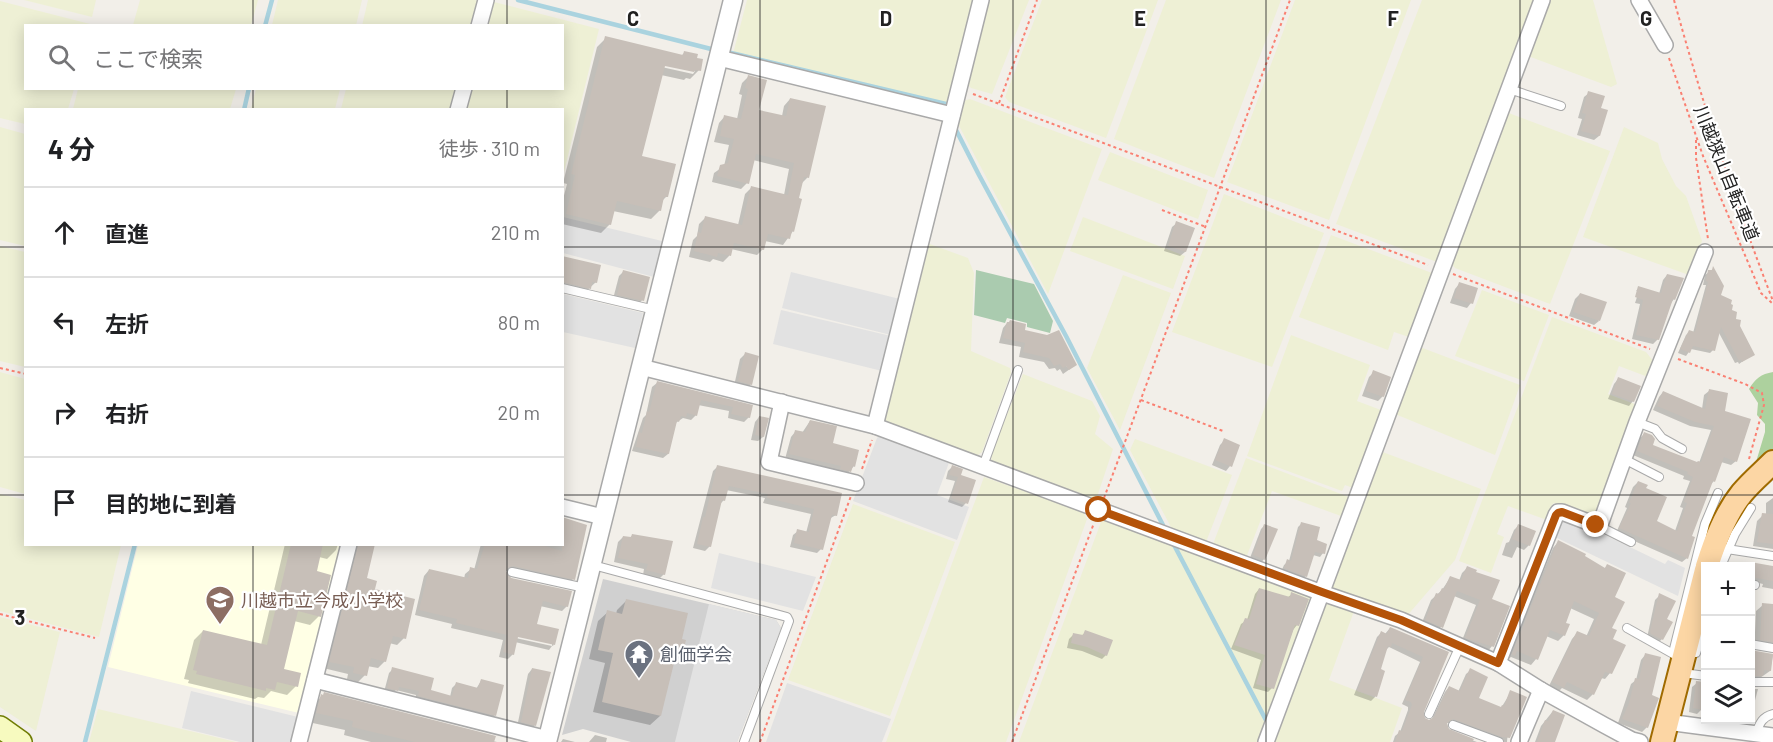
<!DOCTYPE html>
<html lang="ja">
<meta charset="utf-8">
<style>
:root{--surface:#fff;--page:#f2f2f2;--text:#202124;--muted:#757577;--line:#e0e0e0}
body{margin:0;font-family:Barlow,"Noto Sans JP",sans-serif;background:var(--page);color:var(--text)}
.controls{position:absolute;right:18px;bottom:18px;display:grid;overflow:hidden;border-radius:0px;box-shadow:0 3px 15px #0003}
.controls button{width:54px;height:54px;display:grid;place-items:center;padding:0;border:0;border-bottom:2px solid var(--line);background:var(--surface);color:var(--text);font:30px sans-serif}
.stop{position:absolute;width:18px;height:18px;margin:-14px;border:4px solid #b45309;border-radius:50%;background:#fff}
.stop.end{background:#b45309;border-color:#fff;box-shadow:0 2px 6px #0008}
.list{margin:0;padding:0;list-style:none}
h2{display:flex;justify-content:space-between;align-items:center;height:78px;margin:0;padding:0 24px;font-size:26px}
h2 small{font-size:20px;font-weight:400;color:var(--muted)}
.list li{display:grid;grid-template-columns:39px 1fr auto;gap:18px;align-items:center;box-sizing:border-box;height:90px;padding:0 24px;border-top:2px solid var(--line)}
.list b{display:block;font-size:22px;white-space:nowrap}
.list em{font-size:20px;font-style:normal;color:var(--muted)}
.icon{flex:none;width:33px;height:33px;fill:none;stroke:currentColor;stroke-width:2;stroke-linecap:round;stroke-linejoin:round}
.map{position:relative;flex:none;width:1773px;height:742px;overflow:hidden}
.search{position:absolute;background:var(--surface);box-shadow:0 3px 15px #0003;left:24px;top:24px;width:540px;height:66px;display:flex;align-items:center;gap:15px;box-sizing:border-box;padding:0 21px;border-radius:0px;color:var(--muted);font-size:22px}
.panel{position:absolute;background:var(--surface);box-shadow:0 3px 15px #0003;left:24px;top:108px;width:540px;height:438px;border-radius:0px}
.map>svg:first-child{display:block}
.education{fill:#ffffe5}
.religious{fill:#d0d0d0}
.farmland{fill:#eef0d5}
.forest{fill:#add19e}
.cemetery{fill:#aacbaf}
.parking{fill:#e2e2e2}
.shadow{fill:#0003;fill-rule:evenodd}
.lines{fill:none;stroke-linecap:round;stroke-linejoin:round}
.stream{stroke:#aad3df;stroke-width:4.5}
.building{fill:#c7bfb8}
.service-casing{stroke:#a9a9a9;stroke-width:10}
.minor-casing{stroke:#a9a9a9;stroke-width:18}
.tertiary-casing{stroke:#a9a9a9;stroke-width:21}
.secondary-casing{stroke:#707d05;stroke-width:24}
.primary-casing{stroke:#a06b00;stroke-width:26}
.path{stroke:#fa8072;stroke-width:2;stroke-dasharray:3 3;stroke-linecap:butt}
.service{stroke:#fff;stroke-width:8}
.minor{stroke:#fff;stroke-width:15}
.tertiary{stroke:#fff;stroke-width:18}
.secondary{stroke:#f7fabf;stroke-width:21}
.primary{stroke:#fcd6a4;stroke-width:22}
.route{stroke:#b45309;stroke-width:8}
.grid{fill:none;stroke:#222;stroke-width:1.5;stroke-opacity:0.55}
.labels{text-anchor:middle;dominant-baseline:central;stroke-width:4.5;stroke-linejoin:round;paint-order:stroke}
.street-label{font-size:18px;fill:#222;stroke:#fff}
.education-label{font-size:18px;fill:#785e54;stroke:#fff;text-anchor:start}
.worship-label{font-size:18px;fill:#5b616d;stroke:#fff;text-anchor:start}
.grid-label{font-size:20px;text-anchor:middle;font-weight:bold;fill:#222;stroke:#fff;stroke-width:4.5;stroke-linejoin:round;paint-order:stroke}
</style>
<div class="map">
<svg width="1773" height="742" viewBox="0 0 1773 742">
<rect width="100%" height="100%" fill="#f2efe9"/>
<!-- education -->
<path class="education" d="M138,545H341L299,713L108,667Z"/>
<!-- religious -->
<path class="religious" d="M603,579L776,620L781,628L737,742H631L583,729L562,735Z"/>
<!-- farmland -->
<g class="farmland">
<path d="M24,0H96L92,17Z"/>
<path d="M140,0H258L251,25H133Z"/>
<path d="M278,0H362L356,25H272Z"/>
<path d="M368,0H475L478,1L472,25L362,26Z"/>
<path d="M747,0H973L946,107L733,54Z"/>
<path d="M988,0H1029L992,94L971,88L967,84Z"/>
<path d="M1042,0H1158L1106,138L1009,102L1005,97Z"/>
<path d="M1166,0H1281L1214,178L1114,139Z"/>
<path d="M1295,0H1411L1329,220L1227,182Z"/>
<path d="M1422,0H1534L1437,262L1336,224Z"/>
<path d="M1548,0H1593L1617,84L1611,87L1528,56Z"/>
<path d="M0,1L90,24V26H26V88L74,89L68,109L26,110L25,124L0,118Z"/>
<path d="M494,2L599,29L563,176L562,110H464L469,89L562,88V26L484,25L489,6Z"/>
<path d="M78,89V88L236,89L230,109H73Z"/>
<path d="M256,89V88L340,89L335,109H251Z"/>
<path d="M346,89V88L456,89L450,109H341Z"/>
<path d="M970,99L1102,149L1048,294L957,122L963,101Z"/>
<path d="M1506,112L1610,151L1550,304L1455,268L1452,264Z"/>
<path d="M0,127L25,134V246L0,240Z"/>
<path d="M1624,127L1658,143L1662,159L1676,186L1686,196L1702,241L1689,275L1583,237Z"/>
<path d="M1110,152L1208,190L1198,219L1098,180Z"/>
<path d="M1224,194L1324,233L1272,367L1172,332Z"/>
<path d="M1083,217L1185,256L1173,289L1070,251Z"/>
<path d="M1331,235L1432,273L1409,337L1394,332L1388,350L1299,317Z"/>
<path d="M927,243L968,258L974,273L971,351L1010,368L1011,373L982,452L978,455L972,456L886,424L882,418Z"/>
<path d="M0,246L25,252V367L0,361Z"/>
<path d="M1123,275L1171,293L1120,430L1087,368Z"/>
<path d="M1482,290L1549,315L1524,381L1455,356Z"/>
<path d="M1552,317L1646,352L1654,362L1648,377L1619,366L1608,394L1637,405L1599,511L1587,516L1554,503L1552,505L1547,520L1508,506L1497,534L1504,537L1491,573L1459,561Z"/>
<path d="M1291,335L1370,365L1357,401L1381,410L1353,488L1345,485L1342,491L1247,456Z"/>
<path d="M1420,347L1520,385L1495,455L1395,414Z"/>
<path d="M0,372L25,379V494L0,487Z"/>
<path d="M1023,374L1092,401L1100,416L1095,434L1113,449L1096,500L992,464L991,455Z"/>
<path d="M1135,439L1232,475L1206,542L1172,529L1130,450Z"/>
<path d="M1380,451L1481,489L1455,560L1406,617L1334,590L1330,581Z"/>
<path d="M1246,458L1349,497L1341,516L1272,491L1246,558L1213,544Z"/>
<path d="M984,477L1083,512L1087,519L1006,742H886Z"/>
<path d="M0,494L25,500L26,544L121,545L99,637L0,611Z"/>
<path d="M853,504L955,542L890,716L788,680Z"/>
<path d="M1106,518L1354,611L1329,680L1402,708L1390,742H1019L1101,522Z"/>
<path d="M0,617L60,632L36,731L0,707Z"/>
<path d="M98,709L236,742H89Z"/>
</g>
<!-- forest -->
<path class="forest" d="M1773,372V452L1758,464L1756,462L1765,432V424L1757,415L1758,403L1749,389C1755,379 1761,374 1773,372Z"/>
<!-- cemetery -->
<path class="cemetery" d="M976,270L1034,284L1053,321L1050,333L1027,327V323L1007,318L1005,323L974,315Z"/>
<!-- parking -->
<g class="parking">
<path d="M563,217L662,241L654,277L563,253Z"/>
<path d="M791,272L900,299L891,335L782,308Z"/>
<path d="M563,294L643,313L635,348L563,332Z"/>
<path d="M781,310L891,336L882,371L773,344Z"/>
<path d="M880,435L950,460L937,495L969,507L957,540L853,501L877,438Z"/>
<path d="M1565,521L1601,533L1665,564L1668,560L1685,568L1678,596L1553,536L1557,524Z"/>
<path d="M719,553L816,577L803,611L711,588Z"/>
<path d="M709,604L776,620L781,628L737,742H675Z"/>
<path d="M787,683L891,719L882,742H766Z"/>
<path d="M191,691L298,717L292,742H240L182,728Z"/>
</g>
<!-- shadow -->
<g class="shadow">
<path d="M606,38L681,56L684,53L699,70L690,79L686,78L684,80L661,75L641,157L666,197L662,201L660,210L651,219L613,211L610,224L601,233L562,224V203L567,184L563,183L597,47ZM658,63L695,71L693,74L657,66Z"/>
<path d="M748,77L758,111L782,116L784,106L790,99L824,107L807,178L801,184L793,231L783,245L765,241L763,249L757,255L731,249L729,256L723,262L713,259L710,262L689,257L693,240L697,236L699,224L705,218L738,225L745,194L751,188L784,195L789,169L753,160L747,183L741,189L712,182L714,173L724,166L729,145L714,142L719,123L725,116L737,119L742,95L739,94L742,83Z"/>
<path d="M1589,93L1599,109V136L1594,140L1577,135L1582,119L1578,118L1584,97Z"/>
<path d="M1177,223L1193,229L1185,252L1180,256L1164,251L1172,227Z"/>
<path d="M562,258L596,282L583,294L562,290Z"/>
<path d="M1713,269L1719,296L1730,311L1753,354L1739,364L1738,362L1735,363L1718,331L1713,350L1710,353L1691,349L1686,356L1678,353L1686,335L1689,332L1693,333L1706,285H1703L1705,275Z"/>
<path d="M623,272L642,300L638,305L613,299L619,276Z"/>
<path d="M1667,275L1674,299L1671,303L1658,339L1653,344L1632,339L1640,304L1635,303L1639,291H1636L1639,288L1659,294L1663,280Z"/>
<path d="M1459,284L1471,303L1467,308L1450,303L1455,289Z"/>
<path d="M1580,294L1599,321L1594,325L1569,316L1575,299Z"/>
<path d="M1007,323L1023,331L1070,369L1063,374L1060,369L1057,371L1055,368L1049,369L1044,362L1019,357L1021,347L999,343L1003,328Z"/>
<path d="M745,354L751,384L746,389L734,386L740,359Z"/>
<path d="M1374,372L1383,396L1378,401L1362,396L1369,377Z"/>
<path d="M1618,379L1633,401L1629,406L1608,399L1614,384Z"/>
<path d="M657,383L751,406L749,417L744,422L728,418L729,411L698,405L696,415L691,420L683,418L674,424L668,454L663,458L632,451L643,418L646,415L652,387Z"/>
<path d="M1709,391L1723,412L1736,461L1731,465L1721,462L1714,481L1710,485L1690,537L1687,558L1682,562L1616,533L1627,508L1625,507L1633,487L1638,482L1644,489L1655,522L1675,531L1683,508L1680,507L1690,481L1683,479L1684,476L1633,455L1639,439L1644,434L1651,446L1697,464L1699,463L1711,430L1690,426L1653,410L1659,397L1663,392L1702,409L1704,395Z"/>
<path d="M759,417L763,437L758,441L751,440L755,422Z"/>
<path d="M810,421L854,466L845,476L836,474L837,470L785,459L791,437L795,432L802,433Z"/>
<path d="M1225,440L1230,466L1226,471L1212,465L1220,445Z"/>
<path d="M718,466L836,515L829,519L821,549L817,553L790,547L793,535L798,531L806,533L811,514L763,503L765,498L726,490L724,500L719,505L710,546L705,551L693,548L713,471Z"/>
<path d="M952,467L960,476L966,503L962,507L948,502L955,481L946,479L948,471Z"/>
<path d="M1773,498V549L1753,546L1757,521L1763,515H1766V503Z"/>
<path d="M1301,524L1323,553L1320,557L1313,555L1306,576L1302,580L1281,572L1284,565L1289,561L1298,527Z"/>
<path d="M1265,525L1264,559L1261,563L1250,558L1261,529Z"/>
<path d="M1518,526L1529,545L1524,550L1517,547L1512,558L1502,555L1506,543L1509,542L1514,530Z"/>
<path d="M632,536L664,574L659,579L643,575L644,569L614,562L618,542L623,537L629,538Z"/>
<path d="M1558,542L1604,569L1607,566L1613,598L1610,629V673L1605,679L1601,678L1593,694L1587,700L1562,688L1557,693L1548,688L1572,639L1577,633L1586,637L1594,619L1570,608L1564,623V635L1558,641L1546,636L1536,659L1531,665L1511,657L1507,660L1553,548Z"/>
<path d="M285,544H338L336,550L327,559L319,557L315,572L319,616L310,625L294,621L283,670L296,686L287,695L271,691L264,698L258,697L255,699L188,683L189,680L184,679L194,640L203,631L261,645Z"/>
<path d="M350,544H374L365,579L404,638L397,645L389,643L385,661L378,668L367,666L365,675L358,682L347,679L348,674L323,668Z"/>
<path d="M481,544H562L573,579L568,584L507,571L505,572V575L567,606L562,611L540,606L536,626L554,645L552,646V643L511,634V637L552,646L549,650L515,642L513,654L508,659L499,657L503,640L451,628L452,624L415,615L424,576L429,570L464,579L465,574L471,569L474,570Z"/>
<path d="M1739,562L1773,567V589L1762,587L1763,584L1750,581V566H1735Z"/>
<path d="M1467,568L1490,600L1492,646L1487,652L1461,643L1476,605L1454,596L1441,627L1436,632L1421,625L1431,600L1442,590L1450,578L1459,581L1462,573Z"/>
<path d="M1259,589L1287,598L1292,594L1297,625L1293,630L1272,688L1268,692L1253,688L1261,660L1231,649L1241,624L1247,620L1255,594Z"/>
<path d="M1660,595L1665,620L1662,639L1657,644L1647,638L1655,600Z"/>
<path d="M627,600L680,640L681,656L672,665L660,716L650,725L593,712L605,663L589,659L598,621L608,612L616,614L617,610Z"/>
<path d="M1763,605H1773V648L1750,645V634L1755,632L1756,611Z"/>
<path d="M1390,628L1447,653L1422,711L1425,720L1431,721L1445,692L1449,687L1458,692L1466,674L1471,670L1477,699L1501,708L1511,692L1507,742H1498L1445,722L1450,732L1477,742H1393L1395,736L1400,732L1408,710V707L1402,704L1420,662L1389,647L1385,651L1379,670L1383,672L1375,697L1371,701L1354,695L1377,637L1381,633L1385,634Z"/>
<path d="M1086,632L1106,655L1102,659L1082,651L1067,648L1069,639L1074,634L1081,636Z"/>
<path d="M1750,651L1773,655L1770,671L1757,680H1750Z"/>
<path d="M1645,655L1650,696L1647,727L1642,732L1618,723L1631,684L1636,680L1641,660Z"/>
<path d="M393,669L430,691L450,697L452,688L456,684L476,689L481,681L495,715L491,719L415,700L416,695L396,690L392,694L384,692L389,673Z"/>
<path d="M532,669L535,725L530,730L517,727L528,674Z"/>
<path d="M1697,683L1706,685V711L1701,710L1697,714L1689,712L1692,687Z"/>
<path d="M1750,689H1758L1753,708L1750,712Z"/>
<path d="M322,696L493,741L497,742H371L344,735L345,730L308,722L313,705Z"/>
<path d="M1553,711L1554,742H1535L1541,726Z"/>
<path d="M595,735L607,738L606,742H589Z"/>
<path d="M563,739L575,742H561Z"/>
</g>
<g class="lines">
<!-- stream -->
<g class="stream">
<path d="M518,0L715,50"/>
<path d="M265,26L272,0"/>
<path d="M723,51L946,104L948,110"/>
<path d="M244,110L249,88"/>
<path d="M954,126L979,175L1066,336L1166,531"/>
<path d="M1173,543L1268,724"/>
<path d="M85,742L135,544"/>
</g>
</g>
<!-- building -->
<g class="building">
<path d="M605,36L683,55L684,51L698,54L697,58L703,59L701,71L695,70L694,72L665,66L642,156L676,164L668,197H664L661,211L617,201L611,225L566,214L575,175L571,174Z"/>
<path d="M748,75L767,80L759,110L786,116L790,98L826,106L809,178L804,177L799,198L802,199L794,232L792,231L790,239L768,234L764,250L734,243L731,256L718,253L717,257L694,251L698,232L701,233L705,216L742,225L751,186L788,195L794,163L756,154L749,184L717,176L720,165L728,163L734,139L720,136L724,115L741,119L748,89L745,88Z"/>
<path d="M1588,91L1605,96L1601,108L1608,110L1600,136L1581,131L1586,114L1582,113Z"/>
<path d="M1176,221L1195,228L1186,252L1168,246Z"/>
<path d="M562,256L601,265L597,283L592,282L591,289L562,282Z"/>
<path d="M1713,266L1724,286L1721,295L1732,300L1731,304L1733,305L1732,310L1737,312L1736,319L1741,320L1740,326L1755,355L1742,362L1741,359L1739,361L1721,327L1715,351L1693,346L1690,353L1680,349L1689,330L1695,332L1708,282L1706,281L1708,270H1712Z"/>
<path d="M623,270L650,277L644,301L617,295Z"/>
<path d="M1667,274L1684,278L1675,300L1673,299L1659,340L1636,335L1643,300L1635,297L1638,286L1661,293Z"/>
<path d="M1459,282L1478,288L1473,304L1454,298Z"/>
<path d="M1580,293L1607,302L1600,321L1573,312Z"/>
<path d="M1010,320L1026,324L1025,330L1047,335L1059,330L1077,365L1069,370L1066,366L1063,368L1060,364L1054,366L1049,358L1023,352L1025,343L1003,338L1007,322H1009Z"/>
<path d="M745,352L759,356L752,385L738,381Z"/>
<path d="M1373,370L1391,377L1384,397L1366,391Z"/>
<path d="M1618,377L1641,386L1634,402L1612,394Z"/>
<path d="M657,381L753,405L750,418L731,414L733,407L701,400L697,416L687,413L686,417L681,416L679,422L677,421L669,454L636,447L639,432L642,433L647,411L649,412Z"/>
<path d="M1709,389L1728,393L1725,411L1751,419L1737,462L1724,457L1715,482L1713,481L1692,536L1695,537L1688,559L1619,528L1631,503H1629L1638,481L1648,485L1646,488L1667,497L1657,521L1677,531L1687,503L1684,502L1693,477L1687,474L1688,472L1637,451L1644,432L1652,435L1655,439L1653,445L1697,462L1698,461L1701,462L1714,426L1695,422L1657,406L1663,391L1705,409Z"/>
<path d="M759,416L769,418L764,437L755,435Z"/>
<path d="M810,420L837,426L833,443L859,450L855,467L853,466L851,472L840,469L841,466L789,454L795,430L805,432Z"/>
<path d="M1224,438L1240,445L1232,467L1215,460Z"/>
<path d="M717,465L842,493L837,516L832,515L823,550L794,543L797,529L809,532L814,509L767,498L768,494L729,486L725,501L722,500L711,547L697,544L703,517H705Z"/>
<path d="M952,465L963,469L961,475L976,480L968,504L951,498L958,477L949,475Z"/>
<path d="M1762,513L1773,514V544L1757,542Z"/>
<path d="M562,517L587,525L575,580L513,566L508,568L506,571L511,578L572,591L568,607L543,601L537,624L559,629L555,645L518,637L514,655L503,652L507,635L456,623L457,619L419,610L429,569L468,578L470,567L477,569L485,544H538L562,551Z"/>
<path d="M1301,522L1320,527L1317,540L1327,544L1325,554L1315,552L1307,577L1284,568L1287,559L1291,561Z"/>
<path d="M1264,524L1278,529L1265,560L1253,555Z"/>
<path d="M1518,524L1536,531L1530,546L1512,539Z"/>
<path d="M632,534L673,541L665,575L646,570L648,564L618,558L623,536L631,537Z"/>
<path d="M1558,540L1586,554L1585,556L1605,568L1607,564L1626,573L1615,597L1625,602L1612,628L1617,630L1613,639L1626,645L1612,674L1605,672L1594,695L1567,682L1564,688L1552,682L1577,631L1589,636L1599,613L1574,601L1566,623L1570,624L1565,636L1550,630L1538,660L1517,651L1515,656L1512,654Z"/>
<path d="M291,544H323L317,571L331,575L321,617L298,611L284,669L301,673L298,687L277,682L275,690L266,688V691L196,674L197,671L193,670L203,630L267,645Z"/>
<path d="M358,544H375L367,578L377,581L375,589L415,599L406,639L393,636L386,662L371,658L367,676L353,673L354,667L329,662Z"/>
<path d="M1750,562L1773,566V581L1750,577Z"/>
<path d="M1467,566L1477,570L1476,572L1500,580L1492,599L1510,606L1494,647L1465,638L1480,600L1457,591L1443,628L1425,620L1436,593L1439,594L1442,588L1444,589L1450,576L1461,580Z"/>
<path d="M1259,588L1290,597L1291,592L1309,599L1299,626L1295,625L1274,689L1256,684L1265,655L1234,645L1245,618L1249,619Z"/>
<path d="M1659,593L1676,601L1667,619L1673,622L1663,640L1651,634L1650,631Z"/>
<path d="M626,599L688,613L682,639L686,640L682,656L676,655L661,716L602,702L613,653L598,650L607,610L622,614Z"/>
<path d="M1762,603L1773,604V642L1760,640Z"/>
<path d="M1390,627L1449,652L1424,712L1425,718L1429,720L1434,717L1449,686L1460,691L1470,668L1488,677L1479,698L1501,707L1502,705L1504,706L1510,690L1527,697L1510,738L1502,737L1453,719L1447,723L1449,729L1474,739L1472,742H1395L1399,730L1402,731L1412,705L1411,702L1405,700L1423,657L1392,643L1391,647L1388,646L1381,669L1385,671L1377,697L1357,691L1381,631L1387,634Z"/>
<path d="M1085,630L1113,640L1107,656L1087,647L1071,643L1073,633L1083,635Z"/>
<path d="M1750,650L1773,654L1771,671L1764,670L1763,676H1750Z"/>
<path d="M1645,653L1661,657L1652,695L1659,698L1648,728L1622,719L1629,703L1635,678L1639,679Z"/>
<path d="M392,667L434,678L431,690L452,696L456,682L478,688L481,679L504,685L496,716L418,696L419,691L399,687L398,691L387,688Z"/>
<path d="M532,668L551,672L536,726L521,722Z"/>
<path d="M1696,681L1706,682L1703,710L1693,708Z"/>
<path d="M324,692L496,736L494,742H415L352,727L353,721L316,713L321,694L323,695Z"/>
<path d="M1553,710L1565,715L1555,742H1537L1545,720L1548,721Z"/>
</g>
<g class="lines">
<!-- service casing -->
<g class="service-casing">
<g id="service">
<path d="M1509,89L1561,106"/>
<path d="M562,288L655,310"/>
<path d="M1637,422L1655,429L1662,438L1682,449"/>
<path d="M1624,459L1659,477"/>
<path d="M983,466L1018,370"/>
<path d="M1599,526L1631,542"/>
<path d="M1727,549L1773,556"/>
<path d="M593,565L787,617L789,621L744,742"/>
<path d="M1721,566L1735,534L1751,508"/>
<path d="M512,572L585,588"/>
<path d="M1750,584L1755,585"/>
<path d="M1627,628L1675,655"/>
<path d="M1750,644L1773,648"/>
<path d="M1673,653L1705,524L1718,493"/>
<path d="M1696,653L1706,620"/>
<path d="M1683,673L1706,676"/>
<path d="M1750,682H1773"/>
<path d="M1429,714L1460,646"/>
<path d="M1453,725L1499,742"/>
<path d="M1756,733C1760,723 1762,717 1773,714"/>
</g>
</g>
<!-- minor casing -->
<g class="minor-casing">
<g id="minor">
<path d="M1639,0L1665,45"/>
<path d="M479,26L486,0"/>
<path d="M719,58L952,115"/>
<path d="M458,110L464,88"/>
<path d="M641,367L875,426L1322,593L1401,620L1498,663L1541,690L1604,725L1632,740L1640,742"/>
<path d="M782,402L769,462L856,483"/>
<path d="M875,426L981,0"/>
<path d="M562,507L603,517"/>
<path d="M1498,663L1556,515L1558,512H1562L1596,525L1599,526L1601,522L1637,422L1705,252"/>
<path d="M315,680L548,739"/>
<path d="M1667,722L1773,736"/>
<path d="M299,742L349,544"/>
<path d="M1266,742L1542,0"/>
<path d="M1519,742L1541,690"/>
</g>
</g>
<!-- tertiary casing -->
<g class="tertiary-casing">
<path id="tertiary" d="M547,742L733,0"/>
</g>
<!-- secondary casing -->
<g class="secondary-casing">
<path id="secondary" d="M0,727L21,742"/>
</g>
<!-- primary casing -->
<g class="primary-casing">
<g id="primary">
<path d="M1707,566C1715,541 1725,514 1742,493C1751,482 1763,472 1773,462"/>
<path d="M1662,742L1706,570"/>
</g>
</g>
<!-- path -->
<g class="path">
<path d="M1674,0C1702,102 1735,203 1773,301"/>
<path d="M1669,58L1703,156L1761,293L1773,304"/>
<path d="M973,94L1428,265"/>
<path d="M999,103L1037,0"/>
<path d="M1696,140V158L1708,239"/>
<path d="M1162,210L1206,227"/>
<path d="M1453,274L1650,349"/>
<path d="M1678,359L1745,384L1762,393L1764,405L1749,459"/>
<path d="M0,368L26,374"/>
<path d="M1141,400L1223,431"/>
<path d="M862,469L872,440"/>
<path d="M1104,498L1290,0"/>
<path d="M0,614L95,638"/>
<path d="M760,742L851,496"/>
<path d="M1012,742L1094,523"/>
</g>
<!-- service -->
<use href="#service" class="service"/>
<!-- minor -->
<use href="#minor" class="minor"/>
<!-- tertiary -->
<use href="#tertiary" class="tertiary"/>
<!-- secondary -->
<use href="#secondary" class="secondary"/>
<!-- primary -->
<use href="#primary" class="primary"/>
</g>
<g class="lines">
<!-- route -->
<path class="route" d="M1099,510L1322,592L1401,620L1498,663L1556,515L1558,513L1562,512L1596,525"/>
</g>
<!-- grid -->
<path class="grid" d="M253,0V26M507,0V26M760,0V742M1013,0V742M1266,0V742M1520,0V742M253,88V110M507,88V110M0,247H26M562,247H1773M0,495H26M562,495H1773M253,544V742M507,544V742"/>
<!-- icons -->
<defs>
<g id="school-pin" transform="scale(1.5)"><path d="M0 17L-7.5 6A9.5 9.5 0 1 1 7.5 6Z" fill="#8d6e63" stroke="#fff"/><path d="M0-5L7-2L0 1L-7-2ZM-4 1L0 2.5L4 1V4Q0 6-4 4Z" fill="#fff"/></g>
<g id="temple-pin" transform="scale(1.5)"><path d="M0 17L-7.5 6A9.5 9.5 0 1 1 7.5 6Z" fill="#6b7280" stroke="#fff"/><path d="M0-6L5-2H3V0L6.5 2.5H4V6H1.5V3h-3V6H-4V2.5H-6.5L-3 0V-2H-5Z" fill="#fff"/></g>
</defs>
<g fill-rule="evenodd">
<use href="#school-pin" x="220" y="600"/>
<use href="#temple-pin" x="639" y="654"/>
</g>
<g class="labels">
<!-- street labels -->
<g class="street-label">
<text transform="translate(1727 173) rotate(68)">川越狭山自転車道</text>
</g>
<!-- education labels -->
<g class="education-label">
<text x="241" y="600">川越市立今成小学校</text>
</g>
<!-- worship labels -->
<g class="worship-label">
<text x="660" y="654">創価学会</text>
</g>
</g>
<g class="grid-label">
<text x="633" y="26">C</text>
<text x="886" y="26">D</text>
<text x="1140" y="26">E</text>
<text x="1393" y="26">F</text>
<text x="1646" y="26">G</text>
<text x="20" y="625">3</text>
</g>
</svg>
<div class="controls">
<button>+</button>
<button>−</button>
<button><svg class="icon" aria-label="layers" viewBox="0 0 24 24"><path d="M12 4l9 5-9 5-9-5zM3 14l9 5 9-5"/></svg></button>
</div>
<div class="stop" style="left:1099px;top:510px"></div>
<div class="stop end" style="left:1596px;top:525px"></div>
<div class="search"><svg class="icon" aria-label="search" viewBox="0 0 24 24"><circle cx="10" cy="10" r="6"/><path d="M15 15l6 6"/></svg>ここで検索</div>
<section class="panel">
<h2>4 分<small>徒歩 · 310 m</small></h2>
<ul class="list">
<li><svg class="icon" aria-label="ahead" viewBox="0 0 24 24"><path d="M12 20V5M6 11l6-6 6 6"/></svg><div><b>直進</b></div><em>210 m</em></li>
<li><svg class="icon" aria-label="left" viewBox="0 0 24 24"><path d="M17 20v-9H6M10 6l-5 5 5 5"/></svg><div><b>左折</b></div><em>80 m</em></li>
<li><svg class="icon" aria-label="right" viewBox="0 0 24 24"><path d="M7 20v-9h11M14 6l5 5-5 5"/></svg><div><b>右折</b></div><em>20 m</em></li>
<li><svg class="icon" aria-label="arrive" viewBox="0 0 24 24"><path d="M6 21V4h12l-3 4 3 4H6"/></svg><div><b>目的地に到着</b></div></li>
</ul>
</section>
</div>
